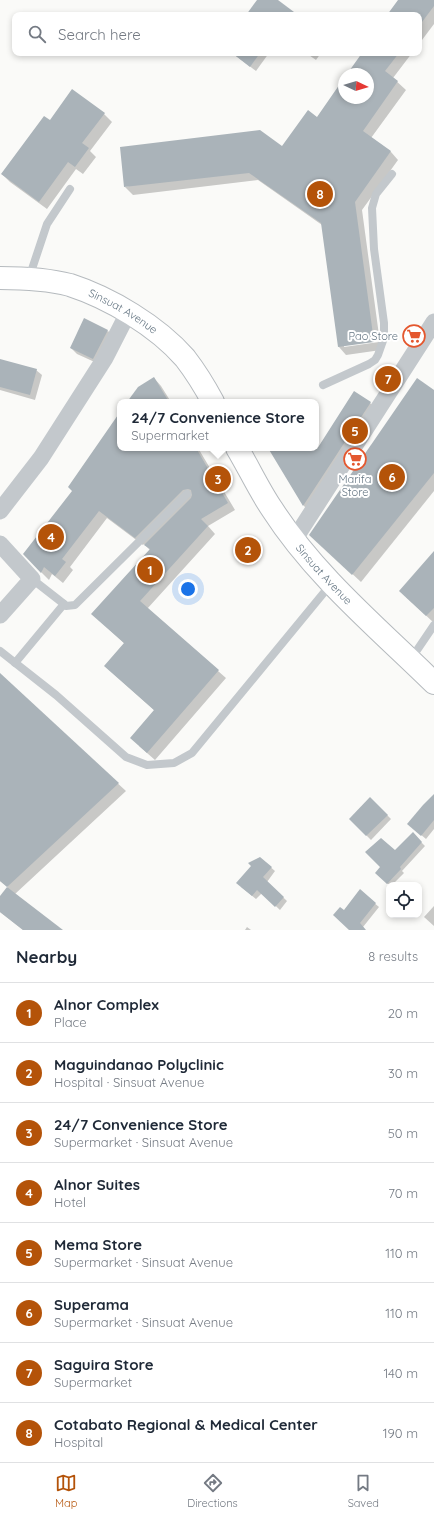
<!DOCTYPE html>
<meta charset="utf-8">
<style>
:root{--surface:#fff;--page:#f6f6f7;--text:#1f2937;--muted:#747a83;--line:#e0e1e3;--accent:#b45309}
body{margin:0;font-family:Quicksand,sans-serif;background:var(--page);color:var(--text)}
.controls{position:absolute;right:12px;bottom:12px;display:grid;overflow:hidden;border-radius:8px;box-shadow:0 2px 6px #0003}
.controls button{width:36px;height:36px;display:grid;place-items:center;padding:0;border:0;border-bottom:1px solid var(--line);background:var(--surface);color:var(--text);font:20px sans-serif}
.compass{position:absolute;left:338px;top:68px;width:36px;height:36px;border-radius:50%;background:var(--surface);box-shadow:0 2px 6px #0003;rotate:94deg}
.you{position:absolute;left:188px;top:589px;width:14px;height:14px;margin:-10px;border:3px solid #fff;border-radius:50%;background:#1a73e8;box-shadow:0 0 0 6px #1a73e833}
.badge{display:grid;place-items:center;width:26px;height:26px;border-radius:50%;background:var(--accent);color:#fff;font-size:13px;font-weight:700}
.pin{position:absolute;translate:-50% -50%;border:2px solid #fff;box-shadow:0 1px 4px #0006}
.popup{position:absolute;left:117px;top:399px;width:202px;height:52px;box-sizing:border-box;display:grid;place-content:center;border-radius:8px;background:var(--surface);filter:drop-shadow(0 1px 3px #0005);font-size:13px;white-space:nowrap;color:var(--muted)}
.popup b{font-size:15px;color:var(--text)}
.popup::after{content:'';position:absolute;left:50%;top:100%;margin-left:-8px;border:8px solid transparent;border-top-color:var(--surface)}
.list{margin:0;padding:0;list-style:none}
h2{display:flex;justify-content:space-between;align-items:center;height:52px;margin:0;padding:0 16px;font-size:17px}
h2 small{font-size:13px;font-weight:400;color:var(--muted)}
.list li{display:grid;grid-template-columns:26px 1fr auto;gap:12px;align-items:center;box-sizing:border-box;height:60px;padding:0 16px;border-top:1px solid var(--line)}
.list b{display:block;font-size:15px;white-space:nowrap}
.list p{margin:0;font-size:13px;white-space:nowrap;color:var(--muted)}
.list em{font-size:13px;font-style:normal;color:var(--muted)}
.icon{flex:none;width:22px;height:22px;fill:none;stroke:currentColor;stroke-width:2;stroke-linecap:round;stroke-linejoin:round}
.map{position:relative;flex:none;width:434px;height:930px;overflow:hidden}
.search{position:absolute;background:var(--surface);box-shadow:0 2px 6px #0003;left:12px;right:12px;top:12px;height:44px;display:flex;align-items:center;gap:10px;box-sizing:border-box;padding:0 14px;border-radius:8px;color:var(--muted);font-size:15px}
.sheet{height:532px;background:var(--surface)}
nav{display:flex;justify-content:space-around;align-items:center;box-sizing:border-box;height:56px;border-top:1px solid var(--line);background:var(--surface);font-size:11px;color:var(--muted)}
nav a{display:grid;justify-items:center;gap:2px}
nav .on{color:var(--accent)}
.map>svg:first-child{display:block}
.shadow{fill:#0003;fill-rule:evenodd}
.building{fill:#aab3b9}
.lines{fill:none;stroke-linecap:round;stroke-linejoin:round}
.primary-casing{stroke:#b5babe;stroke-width:24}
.service{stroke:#c3c8cc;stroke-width:8}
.minor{stroke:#c3c8cc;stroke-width:17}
.primary{stroke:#fff;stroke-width:22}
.labels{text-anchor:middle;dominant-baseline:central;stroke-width:4;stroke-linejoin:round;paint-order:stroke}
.street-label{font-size:11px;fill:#657683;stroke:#fff}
.poi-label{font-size:11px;fill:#657683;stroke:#fff;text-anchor:end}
</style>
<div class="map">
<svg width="434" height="930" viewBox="0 0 434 930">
<rect width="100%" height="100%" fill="#fafaf8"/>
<!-- shadow -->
<g class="shadow">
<path d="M400,0H434V24L419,44V15H389Z"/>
<path d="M232,53H269L256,71Z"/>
<path d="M306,53H321L316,60Z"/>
<path d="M363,53H412L393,78L406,90L371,138L391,152L398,160L362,210L381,350L346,355L339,347L322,225L258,180L133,195L125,187L282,148L317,118L344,80V98H368V74H348ZM379,340V342L344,347V345Z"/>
<path d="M104,114L112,122L90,151L96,157L83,174L76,169L47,209L10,182L2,174L50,121Z"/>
<path d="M108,331L114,337L99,364L77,354L71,348Z"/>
<path d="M0,360L36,370L42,375L35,400L0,390Z"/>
<path d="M154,378L161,386L171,402H128Z"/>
<path d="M434,391V491L361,582L319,543Z"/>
<path d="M370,403L378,411L311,513L304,506L270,449L272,448H299L300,450H318Z"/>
<path d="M120,414V448H198L235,510L208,526L215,534L147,609L226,678L155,760L139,746L155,711L105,666L125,644L100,621L150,550L144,544L143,545L107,518L70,567L73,570L63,583L52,574L49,580L41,572L73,491Z"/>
<path d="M434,553V621L433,622L406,597Z"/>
<path d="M0,675L126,791L15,894L61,930H23L0,912V898L8,887L0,881Z"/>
<path d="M434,795V829L426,839L413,828Z"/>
<path d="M370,798L391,819L371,840L350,819Z"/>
<path d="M413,834L425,846L402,871L404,873L392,885H389L376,873Z"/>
<path d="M260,858L275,871L267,882L287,901L280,910L262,893L256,899L241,887Z"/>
<path d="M360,891L379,907L363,927L365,930H350L344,911Z"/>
<path d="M434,906V926L424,917Z"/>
<path d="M247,927L251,930H245Z"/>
</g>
<!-- building -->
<g class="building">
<path d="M257,0H278L298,15H246Z"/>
<path d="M398,0H434V6L419,26V15H387Z"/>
<path d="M232,53H260L250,67Z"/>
<path d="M362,53H399L385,71L398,81L363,131L391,151L355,202L374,342L338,347L321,223L249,173L124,187L120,147L260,130L282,146L308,110L317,117L344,78V98H368V74H347Z"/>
<path d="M72,89L105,113L82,143L89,148L75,167L68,162L39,202L1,174L44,116L50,120Z"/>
<path d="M84,318L108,330L93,359L70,348Z"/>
<path d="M0,359L37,369L30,395L0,387Z"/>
<path d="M154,377L169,402H127L138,387Z"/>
<path d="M417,378L434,390V473L352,575L309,535Z"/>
<path d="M354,391L371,402L303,506L268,448L317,449Z"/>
<path d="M120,412V448H196L228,503L201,519L208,526L140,601L219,670L147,753L130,738L154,710L104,666L124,643L91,614L150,549L144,545L191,498L192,495L191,490L188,489L183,490L135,538L99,511L62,559L66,562L55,576L44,567L41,573L23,554L72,491L68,487Z"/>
<path d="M434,551V608L426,616L399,591Z"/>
<path d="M0,673L119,783L7,887L0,881Z"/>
<path d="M434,794V820L421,836L407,824L423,805Z"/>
<path d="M370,797L388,815L366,836L349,819Z"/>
<path d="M413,832L422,842L400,867L401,869L387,884L375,873L380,867L365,852L381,838L395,850Z"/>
<path d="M260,857L272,867L263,877L284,897L275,907L257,890L252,896L236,883L251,866L248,863Z"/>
<path d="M7,887L63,930H23L0,912V896Z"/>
<path d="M360,889L376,903L360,923L366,930H349L333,915L340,907L344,910Z"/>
</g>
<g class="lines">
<!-- primary casing -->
<g class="primary-casing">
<g id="primary">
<path id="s1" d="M0,278C23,278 47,279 70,285C110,298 157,326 185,358C195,371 205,387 213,402"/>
<path id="s2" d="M237,448C249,468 259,490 272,509C315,576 378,628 434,683"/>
</g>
</g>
<!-- service -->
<g class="service">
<path d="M29,278L47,224L70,189"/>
<path d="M323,385L369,364L375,360L378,355L384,338V323L374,249L372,208L376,194L392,174"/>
<path d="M32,579L64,604L66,606L75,605L187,494"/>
<path d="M0,651L56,695L126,757L147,765L174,763L192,753L331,584"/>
<path d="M411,659L434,625"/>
<path d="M15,663L64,604"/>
</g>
<!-- minor -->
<g class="minor">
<path d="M0,511L41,458L105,358L128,313"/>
<path d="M294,540L434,322"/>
<path d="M0,544L32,579L0,615"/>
</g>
<!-- primary -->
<use href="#primary" class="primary"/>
</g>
<!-- icons -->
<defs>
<g id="supermarket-ring" transform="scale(1.15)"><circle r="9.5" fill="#fff" stroke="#e4572e" stroke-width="1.5"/><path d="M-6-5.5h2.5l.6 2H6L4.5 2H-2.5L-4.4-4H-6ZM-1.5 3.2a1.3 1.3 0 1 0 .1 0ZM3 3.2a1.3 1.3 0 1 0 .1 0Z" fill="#e4572e"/></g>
</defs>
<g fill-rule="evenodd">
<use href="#supermarket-ring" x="414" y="336"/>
<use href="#supermarket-ring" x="355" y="459"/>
</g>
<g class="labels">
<!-- street labels -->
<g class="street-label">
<text stroke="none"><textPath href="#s1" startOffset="130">Sinsuat Avenue</textPath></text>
<text stroke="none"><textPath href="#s2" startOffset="154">Sinsuat Avenue</textPath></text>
</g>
<!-- poi labels -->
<g class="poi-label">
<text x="398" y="336">Pao Store</text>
<text x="355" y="479" text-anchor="middle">Marifa<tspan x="355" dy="13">Store</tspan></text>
</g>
</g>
</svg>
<div class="controls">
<button><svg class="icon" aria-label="locate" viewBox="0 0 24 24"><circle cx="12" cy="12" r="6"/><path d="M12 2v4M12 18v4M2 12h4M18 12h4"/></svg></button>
</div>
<svg class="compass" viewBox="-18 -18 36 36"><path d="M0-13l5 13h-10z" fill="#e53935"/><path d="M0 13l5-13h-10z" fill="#747a83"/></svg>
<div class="you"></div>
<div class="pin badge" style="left:150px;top:570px">1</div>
<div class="pin badge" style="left:248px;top:550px">2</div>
<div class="pin badge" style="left:218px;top:479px">3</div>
<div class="popup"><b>24/7 Convenience Store</b>Supermarket</div>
<div class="pin badge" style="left:51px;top:537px">4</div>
<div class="pin badge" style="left:355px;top:431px">5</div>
<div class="pin badge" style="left:392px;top:477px">6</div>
<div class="pin badge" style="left:388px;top:379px">7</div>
<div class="pin badge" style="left:320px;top:194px">8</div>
<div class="search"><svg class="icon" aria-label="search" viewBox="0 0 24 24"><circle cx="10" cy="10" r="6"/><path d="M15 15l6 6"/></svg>Search here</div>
</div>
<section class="sheet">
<h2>Nearby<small>8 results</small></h2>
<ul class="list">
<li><span class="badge">1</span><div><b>Alnor Complex</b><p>Place</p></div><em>20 m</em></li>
<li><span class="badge">2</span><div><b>Maguindanao Polyclinic</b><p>Hospital · Sinsuat Avenue</p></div><em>30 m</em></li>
<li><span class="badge">3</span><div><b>24/7 Convenience Store</b><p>Supermarket · Sinsuat Avenue</p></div><em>50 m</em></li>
<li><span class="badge">4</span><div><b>Alnor Suites</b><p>Hotel</p></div><em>70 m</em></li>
<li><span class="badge">5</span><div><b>Mema Store</b><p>Supermarket · Sinsuat Avenue</p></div><em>110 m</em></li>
<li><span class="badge">6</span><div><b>Superama</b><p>Supermarket · Sinsuat Avenue</p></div><em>110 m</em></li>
<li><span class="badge">7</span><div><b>Saguira Store</b><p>Supermarket</p></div><em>140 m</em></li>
<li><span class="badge">8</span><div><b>Cotabato Regional &amp; Medical Center</b><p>Hospital</p></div><em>190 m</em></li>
</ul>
</section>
<nav>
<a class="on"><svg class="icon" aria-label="map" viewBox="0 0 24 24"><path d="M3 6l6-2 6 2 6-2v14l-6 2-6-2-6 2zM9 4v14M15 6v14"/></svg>Map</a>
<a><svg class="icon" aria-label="directions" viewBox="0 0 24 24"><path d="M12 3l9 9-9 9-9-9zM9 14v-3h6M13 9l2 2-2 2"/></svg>Directions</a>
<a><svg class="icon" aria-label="saved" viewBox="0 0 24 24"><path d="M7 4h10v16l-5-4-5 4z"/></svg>Saved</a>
</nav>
